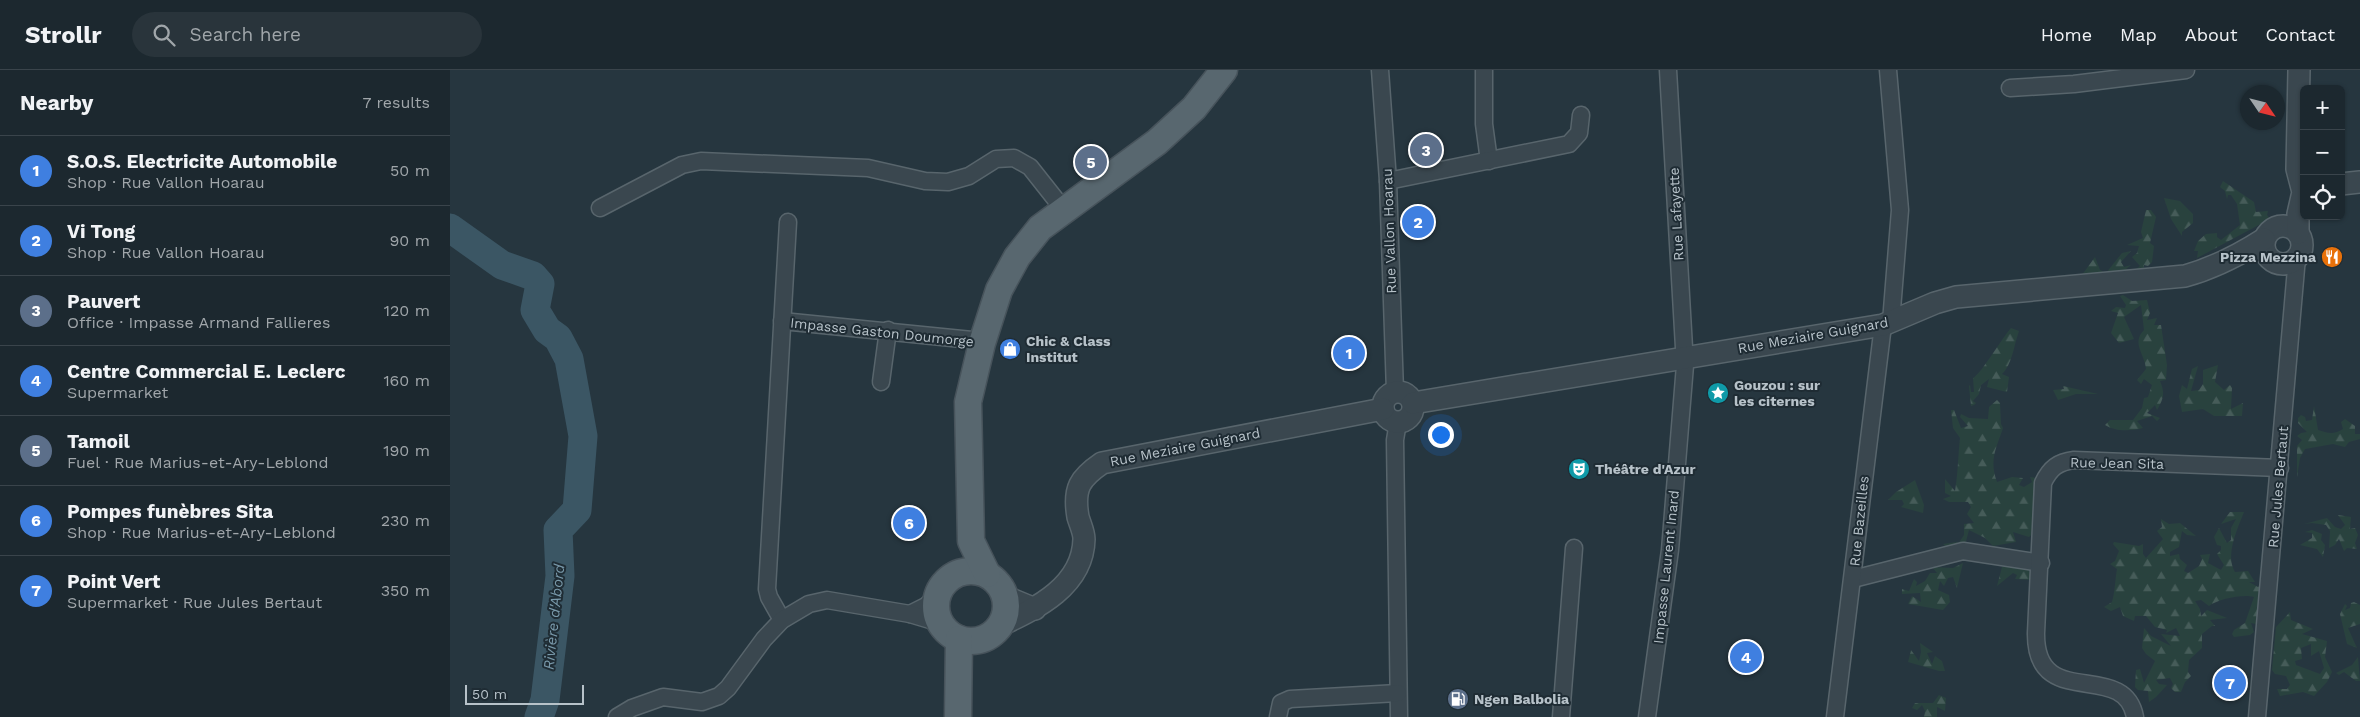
<!DOCTYPE html>
<meta charset="utf-8">
<style>
:root{--surface:#1c282f;--page:#29343b;--text:#f1f3f6;--muted:#a0a6aa;--line:#3a444b;--accent:#1a73e8}
body{margin:0;font-family:"Work Sans",sans-serif;background:var(--page);color:var(--text)}
.controls{position:absolute;right:15px;top:15px;display:grid;overflow:hidden;border-radius:8px;box-shadow:0 1px 4px #0004}
.controls button{width:45px;height:45px;display:grid;place-items:center;padding:0;border:0;border-bottom:1px solid var(--line);background:var(--surface);color:var(--text);font:25px sans-serif}
.compass{position:absolute;left:1790px;top:15px;width:45px;height:45px;border-radius:50%;background:var(--surface);box-shadow:0 1px 4px #0004;rotate:125deg}
.scale{position:absolute;left:15px;bottom:12px;width:119px;box-sizing:border-box;padding-left:5px;border:2px solid #b7c2c9;border-top:0;font-size:14px;line-height:18px;white-space:nowrap;color:#b7c2c9;-webkit-text-stroke:4px #1f2c34;paint-order:stroke}
.you{position:absolute;left:990px;top:364px;width:18px;height:18px;margin:-12px;border:4px solid #fff;border-radius:50%;background:#1a73e8;box-shadow:0 0 0 8px #1a73e833}
.badge{display:grid;place-items:center;width:32px;height:32px;border-radius:50%;background:var(--accent);color:#fff;font-size:16px;font-weight:700}
.pin{position:absolute;translate:-50% -50%;border:2px solid #fff;box-shadow:0 1px 5px #0006}
.list{margin:0;padding:0;list-style:none}
h2{display:flex;justify-content:space-between;align-items:center;height:65px;margin:0;padding:0 20px;font-size:21px}
h2 small{font-size:16px;font-weight:400;color:var(--muted)}
.list li{display:grid;grid-template-columns:32px 1fr auto;gap:15px;align-items:center;box-sizing:border-box;height:70px;padding:0 20px;border-top:1px solid var(--line)}
.list b{display:block;font-size:19px;white-space:nowrap}
.list p{margin:0;font-size:16px;white-space:nowrap;color:var(--muted)}
.list em{font-size:16px;font-style:normal;color:var(--muted)}
.icon{flex:none;width:28px;height:28px;fill:none;stroke:currentColor;stroke-width:2;stroke-linecap:round;stroke-linejoin:round}
.map{position:relative;flex:none;width:1910px;height:647px;overflow:hidden}
header{display:flex;align-items:center;gap:30px;box-sizing:border-box;height:70px;padding:0 25px;background:var(--surface);border-bottom:1px solid var(--line)}
header strong{font-size:24px}
nav{display:flex;gap:28px;margin-inline-start:auto;font-size:18px}
.search{width:350px;height:45px;background:var(--page);display:flex;align-items:center;gap:12px;box-sizing:border-box;padding:0 18px;border-radius:28px;color:var(--muted);font-size:19px}
main{display:flex}
aside{flex:1;background:var(--surface)}
.map>svg:first-child{display:block}
.forest{fill:url(#forest-firs);fill-rule:evenodd}
.lines{fill:none;stroke-linecap:round;stroke-linejoin:round}
.river{stroke:#3b5664;stroke-width:29}
.minor-casing{stroke:#58656c;stroke-width:19}
.tertiary-casing{stroke:#58656c;stroke-width:24}
.primary-casing{stroke:#47535b;stroke-width:29}
.minor{stroke:#3a474f;stroke-width:16}
.tertiary{stroke:#3a474f;stroke-width:21}
.primary{stroke:#58676f;stroke-width:26}
.labels{text-anchor:middle;dominant-baseline:central;stroke-width:4;stroke-linejoin:round;paint-order:stroke}
.street-label{font-size:14px;fill:#b7c2c9;stroke:#1f2c34}
.poi-label{font-size:14px;font-weight:bold;fill:#b7c2c9;stroke:#1f2c34;text-anchor:start}
.water-label{font-size:15px;font-style:italic;fill:#7999aa;stroke:#1f2c34}
</style>
<header>
<strong>Strollr</strong>
<div class="search"><svg class="icon" aria-label="search" viewBox="0 0 24 24"><circle cx="10" cy="10" r="6"/><path d="M15 15l6 6"/></svg>Search here</div>
<nav><a>Home</a><a>Map</a><a>About</a><a>Contact</a></nav>
</header>
<main>
<aside>
<h2>Nearby<small>7 results</small></h2>
<ul class="list">
<li><span class="badge" style="background:#3f7fe0">1</span><div><b>S.O.S. Electricite Automobile</b><p>Shop · Rue Vallon Hoarau</p></div><em>50 m</em></li>
<li><span class="badge" style="background:#3f7fe0">2</span><div><b>Vi Tong</b><p>Shop · Rue Vallon Hoarau</p></div><em>90 m</em></li>
<li><span class="badge" style="background:#5c6f8a">3</span><div><b>Pauvert</b><p>Office · Impasse Armand Fallieres</p></div><em>120 m</em></li>
<li><span class="badge" style="background:#3f7fe0">4</span><div><b>Centre Commercial E. Leclerc</b><p>Supermarket</p></div><em>160 m</em></li>
<li><span class="badge" style="background:#5c6f8a">5</span><div><b>Tamoil</b><p>Fuel · Rue Marius-et-Ary-Leblond</p></div><em>190 m</em></li>
<li><span class="badge" style="background:#3f7fe0">6</span><div><b>Pompes funèbres Sita</b><p>Shop · Rue Marius-et-Ary-Leblond</p></div><em>230 m</em></li>
<li><span class="badge" style="background:#3f7fe0">7</span><div><b>Point Vert</b><p>Supermarket · Rue Jules Bertaut</p></div><em>350 m</em></li>
</ul>
</aside>
<div class="map">
<svg width="1910" height="647" viewBox="0 0 1910 647">
<defs>
<pattern id="forest-firs" width="22" height="20" patternUnits="userSpaceOnUse" patternTransform="scale(1.25)"><rect width="22" height="20" fill="#29423e"/><path d="M5 1l3.5 6h-7zM16 11l3.5 6h-7z" fill="#465c59"/></pattern>
</defs>
<rect width="100%" height="100%" fill="#26363f"/>
<!-- forest -->
<g class="forest">
<path d="M1773,111L1804,132L1806,142L1818,141L1817,145L1820,149L1747,188L1748,181H1744L1748,171L1756,164L1767,163V167L1771,170L1790,155L1787,134L1781,125H1778L1777,129L1775,121L1770,117Z"/>
<path d="M1714,128L1730,131L1743,144V153L1732,162V166L1721,149Z"/>
<path d="M1696,140H1701L1706,147L1700,173L1704,176L1702,192L1698,196L1694,195V201L1629,209L1645,187L1650,200L1656,203L1672,183L1681,181L1671,192L1674,197L1681,195L1676,199L1685,200L1690,196L1682,187L1687,183L1689,176L1677,175L1693,168L1691,162Z"/>
<path d="M1673,225L1682,231L1697,230L1700,243L1697,250L1707,248L1704,255H1711L1717,295L1716,310L1710,311C1715,323 1714,328 1707,340L1705,335L1697,343L1710,348L1707,351L1702,346L1687,351L1693,358C1681,361 1666,362 1655,355L1660,350H1683L1692,338L1694,328L1698,327L1702,315L1694,309L1691,314L1687,310L1696,299C1695,284 1681,273 1694,260L1691,235L1674,247L1684,269L1669,273L1661,263L1668,243L1661,241L1666,237L1675,238L1676,235L1670,226Z"/>
<path d="M1561,258L1569,261C1564,275 1562,295 1552,304L1559,307L1557,322L1537,317L1539,309L1531,315L1529,324L1523,331L1526,333L1524,335L1521,336L1519,316L1520,315L1521,322H1524L1523,308C1531,304 1552,268 1561,258Z"/>
<path d="M1768,295L1765,312L1774,320L1780,315L1782,318L1781,339L1793,333L1792,346H1764L1753,339L1732,342L1729,326L1732,315L1737,319L1742,299L1748,296L1741,321L1749,320L1753,314V300Z"/>
<path d="M1613,316L1648,324H1626L1608,330L1603,320L1614,319Z"/>
<path d="M1547,330L1550,333L1551,354L1553,358C1546,379 1539,390 1547,412L1562,407L1573,408L1569,415L1574,417L1582,412L1580,407L1588,408C1588,416 1589,425 1588,433C1587,446 1577,446 1588,459L1579,467L1563,462L1566,472L1543,476L1535,468L1519,460L1515,475L1498,478L1493,474L1507,472L1508,474L1514,465V454L1524,453L1517,444L1521,437L1518,432H1499L1493,429L1501,426L1495,423V409L1505,421C1508,404 1508,386 1510,368L1503,358L1501,340H1504L1511,358L1518,356L1510,347L1511,344L1519,348L1538,349L1539,337Z"/>
<path d="M1864,336L1868,360C1877,363 1884,365 1893,359L1891,352L1895,349L1905,356V364H1910V369L1899,372L1895,377L1883,374L1855,379L1850,388L1847,407V376L1852,370L1847,366L1851,363L1857,362L1848,353V348L1851,345L1855,347L1856,351L1862,350Z"/>
<path d="M1465,410L1474,435L1473,443L1451,437L1454,434L1452,430H1438L1446,422Z"/>
<path d="M1780,442H1794C1787,460 1775,485 1785,502L1798,501L1805,512H1799L1808,517L1811,515L1810,550L1806,554L1801,553L1804,562L1800,565L1784,567L1782,564L1784,560L1795,553L1804,527C1792,524 1769,529 1759,536L1751,530L1745,531L1750,539L1751,546L1757,540L1777,548L1760,550L1765,556H1762L1752,564V578L1739,590L1738,602L1741,606L1735,612L1731,622H1725L1721,618L1723,614L1720,608L1706,610L1709,614L1717,615L1706,627L1699,632L1698,621L1688,620L1685,617L1686,600L1690,599L1694,613L1705,591L1696,584L1692,578L1694,558L1701,566L1721,576L1711,564L1730,566L1726,558L1716,563L1717,560L1705,557L1696,546H1685L1684,551L1673,546L1670,537L1661,541L1654,537L1662,532C1665,522 1665,510 1667,499L1660,494L1665,491L1669,481L1663,474L1664,472L1689,476L1693,474V484L1696,488L1713,469L1707,461L1712,457L1711,449L1719,454L1730,453L1746,466L1737,465L1732,461L1729,477L1720,482V486L1729,484L1730,489L1737,495L1734,501L1738,503L1749,496L1752,489L1750,485L1760,484L1758,493L1771,500L1774,495L1767,484L1771,480V476L1767,475L1764,467L1769,458L1777,473L1781,470V458L1786,449L1771,454Z"/>
<path d="M1888,445L1901,447L1900,459L1905,458L1908,465L1905,473L1907,479L1897,478L1894,481L1889,469L1885,475L1879,478L1880,461L1876,455L1862,453L1854,454L1877,448L1885,457L1891,459L1895,455Z"/>
<path d="M1862,460L1872,464L1871,470L1875,475L1873,487L1867,479L1850,475L1862,468V463L1855,462Z"/>
<path d="M1513,493L1507,518L1503,507L1498,508L1494,516L1490,511L1488,520L1499,525L1500,532L1493,540L1458,534L1462,526L1471,532L1470,523L1452,524V519L1459,521L1464,509L1467,512L1466,516L1475,511L1480,503H1487L1482,497L1503,498Z"/>
<path d="M1557,494L1589,499L1584,510L1565,509L1567,505L1563,503L1547,516L1552,497Z"/>
<path d="M1904,532L1910,535V554L1898,558L1907,578L1897,574L1890,544L1895,534L1897,536L1895,540L1900,538L1901,533Z"/>
<path d="M1840,542L1841,550L1863,559L1852,564L1877,571L1875,587L1882,602L1877,612L1864,626L1853,622L1830,626L1827,619H1837L1840,615L1836,606L1825,604L1822,600L1826,557ZM1861,574V586L1869,581L1874,598L1870,604L1846,595L1845,591L1852,589L1851,578Z"/>
<path d="M1470,573L1483,582L1477,583L1482,594L1485,586L1492,591L1495,601H1489L1458,592L1461,580L1469,591L1471,582Z"/>
<path d="M1908,587L1910,611H1906L1894,602L1889,605L1886,603L1902,595Z"/>
<path d="M1489,625L1496,628L1495,641L1487,637V647H1474L1475,641L1472,635L1467,640L1462,638L1465,633H1483Z"/>
</g>
<g class="lines">
<!-- river -->
<path class="river" d="M0,158L52,195L83,206L90,214L85,240L97,260L108,268L119,289L133,366L127,440L108,460L110,506L95,630L89,647"/>
<!-- minor casing -->
<g class="minor-casing">
<g id="minor">
<path d="M930,0L938,111L945,322"/>
<path d="M1034,0V54L1039,91"/>
<path d="M1438,0L1450,140L1441,252"/>
<path d="M1560,18L1624,14L1736,0"/>
<path d="M938,111L1119,74L1129,63L1131,45"/>
<path d="M150,138L232,95L251,91L418,98L475,111L498,112L519,106L546,89L564,88L580,97L614,140"/>
<path d="M332,251L522,270L532,273"/>
<path d="M431,312L438,260"/>
<path d="M948,352L945,370L949,647"/>
<path d="M1403,509L1513,481L1591,493"/>
<path d="M460,544L476,536L487,526"/>
<path d="M332,550L319,527L317,519L338,152"/>
<path d="M167,647L182,638L213,627L252,632L269,626L278,618L314,569L332,550L359,534L377,530L460,544L490,553"/>
<path d="M828,647L831,633L840,629L948,623"/>
<path d="M1111,647L1124,478"/>
<path d="M1197,647L1220,480L1235,295L1218,0"/>
<path d="M1385,647L1433,255"/>
<path d="M1685,647C1674,588 1585,643 1586,563L1593,413C1600,398 1608,392 1624,390L1830,398"/>
<path d="M1807,647L1847,187"/>
</g>
</g>
<!-- tertiary casing -->
<g class="tertiary-casing">
<g id="tertiary">
<path d="M1891,114L1910,112"/>
<circle cx="1833" cy="175" r="19"/>
<path d="M1848,163V144L1853,122L1847,99L1849,0"/>
<circle cx="948" cy="337" r="15"/>
<path d="M963,333L1433,255L1485,233L1506,227L1735,206C1764,198 1789,185 1814,169"/>
<path d="M556,527L585,539"/>
<path d="M551,555C587,538 633,516 634,469C634,462 630,454 628,447C623,418 630,408 652,393L933,339"/>
</g>
</g>
<!-- primary casing -->
<g class="primary-casing">
<g id="primary">
<circle cx="521" cy="536" r="35"/>
<path d="M537,504L521,471L518,332L532,273L549,220L567,187L590,158L707,72L744,38L774,0"/>
<path d="M508,647L509,569"/>
</g>
</g>
<!-- minor -->
<use href="#minor" class="minor"/>
<!-- tertiary -->
<use href="#tertiary" class="tertiary"/>
<!-- primary -->
<use href="#primary" class="primary"/>
</g>
<!-- icons -->
<defs>
<g id="restaurant-disc" transform="scale(1.125)"><circle r="9.5" fill="#e8710a" stroke="#1f2c34"/><path d="M-5-6h1v4h1v-4h1v4h1v-4h1v5L-1.5 .5V6h-2V.5L-5-1ZM5-6V6H3V1.5H1.5Q1.5-4 5-6Z" fill="#fff"/></g>
<g id="shop-disc" transform="scale(1.125)"><circle r="9.5" fill="#3f7fe0" stroke="#1f2c34"/><path d="M-5-2.5h2.3a2.7 3.5 0 0 1 5.4 0H5L5.5 6h-11ZM-1.5-2.5h3a1.5 2.3 0 0 0-3 0Z" fill="#fff"/></g>
<g id="sight-disc" transform="scale(1.125)"><circle r="9.5" fill="#0f9aa8" stroke="#1f2c34"/><path d="M0-6L1.8-2.2L6-1.7L2.9 1.2L3.7 5.4L0 3.3L-3.7 5.4L-2.9 1.2L-6-1.7L-1.8-2.2Z" fill="#fff"/></g>
<g id="theatre-disc" transform="scale(1.125)"><circle r="9.5" fill="#0f9aa8" stroke="#1f2c34"/><path d="M-5-5.5Q0-4 5-5.5V0Q5 5 0 6Q-5 5-5 0ZM-3.3-2.5H-1v1.5H-3.3ZM1-2.5H3.3v1.5H1ZM-2.8 1Q0 5.5 2.8 1Z" fill="#fff"/></g>
<g id="fuel-disc" transform="scale(1.125)"><circle r="9.5" fill="#5c6f8a" stroke="#1f2c34"/><path d="M-5.5-6h7V0h2V4h1.3V-2.5L3-4.5l.8-.8L6-3V5H2.5V1h-1V6h-7ZM-4.2-4.7v3.2H.2V-4.7Z" fill="#fff"/></g>
</defs>
<g fill-rule="evenodd">
<use href="#restaurant-disc" x="1882" y="187"/>
<use href="#shop-disc" x="560" y="279"/>
<use href="#sight-disc" x="1268" y="323"/>
<use href="#theatre-disc" x="1129" y="399"/>
<use href="#fuel-disc" x="1008" y="629"/>
</g>
<g class="labels">
<!-- street labels -->
<g class="street-label">
<text transform="translate(1226 144) rotate(-93)">Rue Lafayette</text>
<text transform="translate(939 161) rotate(-92)">Rue Vallon Hoarau</text>
<text transform="translate(432 262) rotate(6)">Impasse Gaston Doumorge</text>
<text transform="translate(1363 265) rotate(-10)">Rue Meziaire Guignard</text>
<text transform="translate(735 377) rotate(-11)">Rue Meziaire Guignard</text>
<text transform="translate(1667 393) rotate(1)">Rue Jean Sita</text>
<text transform="translate(1828 417) rotate(-85)">Rue Jules Bertaut</text>
<text transform="translate(1409 451) rotate(-84)">Rue Bazeilles</text>
<text transform="translate(1216 497) rotate(-84)">Impasse Laurent Inard</text>
</g>
<!-- poi labels -->
<g class="poi-label">
<text x="1866" y="187" text-anchor="end">Pizza Mezzina</text>
<text x="576" y="271">Chic &amp; Class<tspan x="576" dy="16">Institut</tspan></text>
<text x="1284" y="315">Gouzou : sur<tspan x="1284" dy="16">les citernes</tspan></text>
<text x="1145" y="399">Théâtre d'Azur</text>
<text x="1024" y="629">Ngen Balbolia</text>
</g>
<!-- water labels -->
<g class="water-label">
<text transform="translate(104 547) rotate(-84)">Rivière d'Abord</text>
</g>
</g>
</svg>
<div class="controls">
<button>+</button>
<button>−</button>
<button><svg class="icon" aria-label="locate" viewBox="0 0 24 24"><circle cx="12" cy="12" r="6"/><path d="M12 2v4M12 18v4M2 12h4M18 12h4"/></svg></button>
</div>
<svg class="compass" viewBox="-18 -18 36 36"><path d="M0-13l5 13h-10z" fill="#e53935"/><path d="M0 13l5-13h-10z" fill="#a0a6aa"/></svg>
<div class="scale">50 m</div>
<div class="you"></div>
<div class="pin badge" style="left:899px;top:283px;background:#3f7fe0">1</div>
<div class="pin badge" style="left:968px;top:152px;background:#3f7fe0">2</div>
<div class="pin badge" style="left:976px;top:80px;background:#5c6f8a">3</div>
<div class="pin badge" style="left:1296px;top:587px;background:#3f7fe0">4</div>
<div class="pin badge" style="left:641px;top:92px;background:#5c6f8a">5</div>
<div class="pin badge" style="left:459px;top:453px;background:#3f7fe0">6</div>
<div class="pin badge" style="left:1780px;top:613px;background:#3f7fe0">7</div>
</div>
</main>
